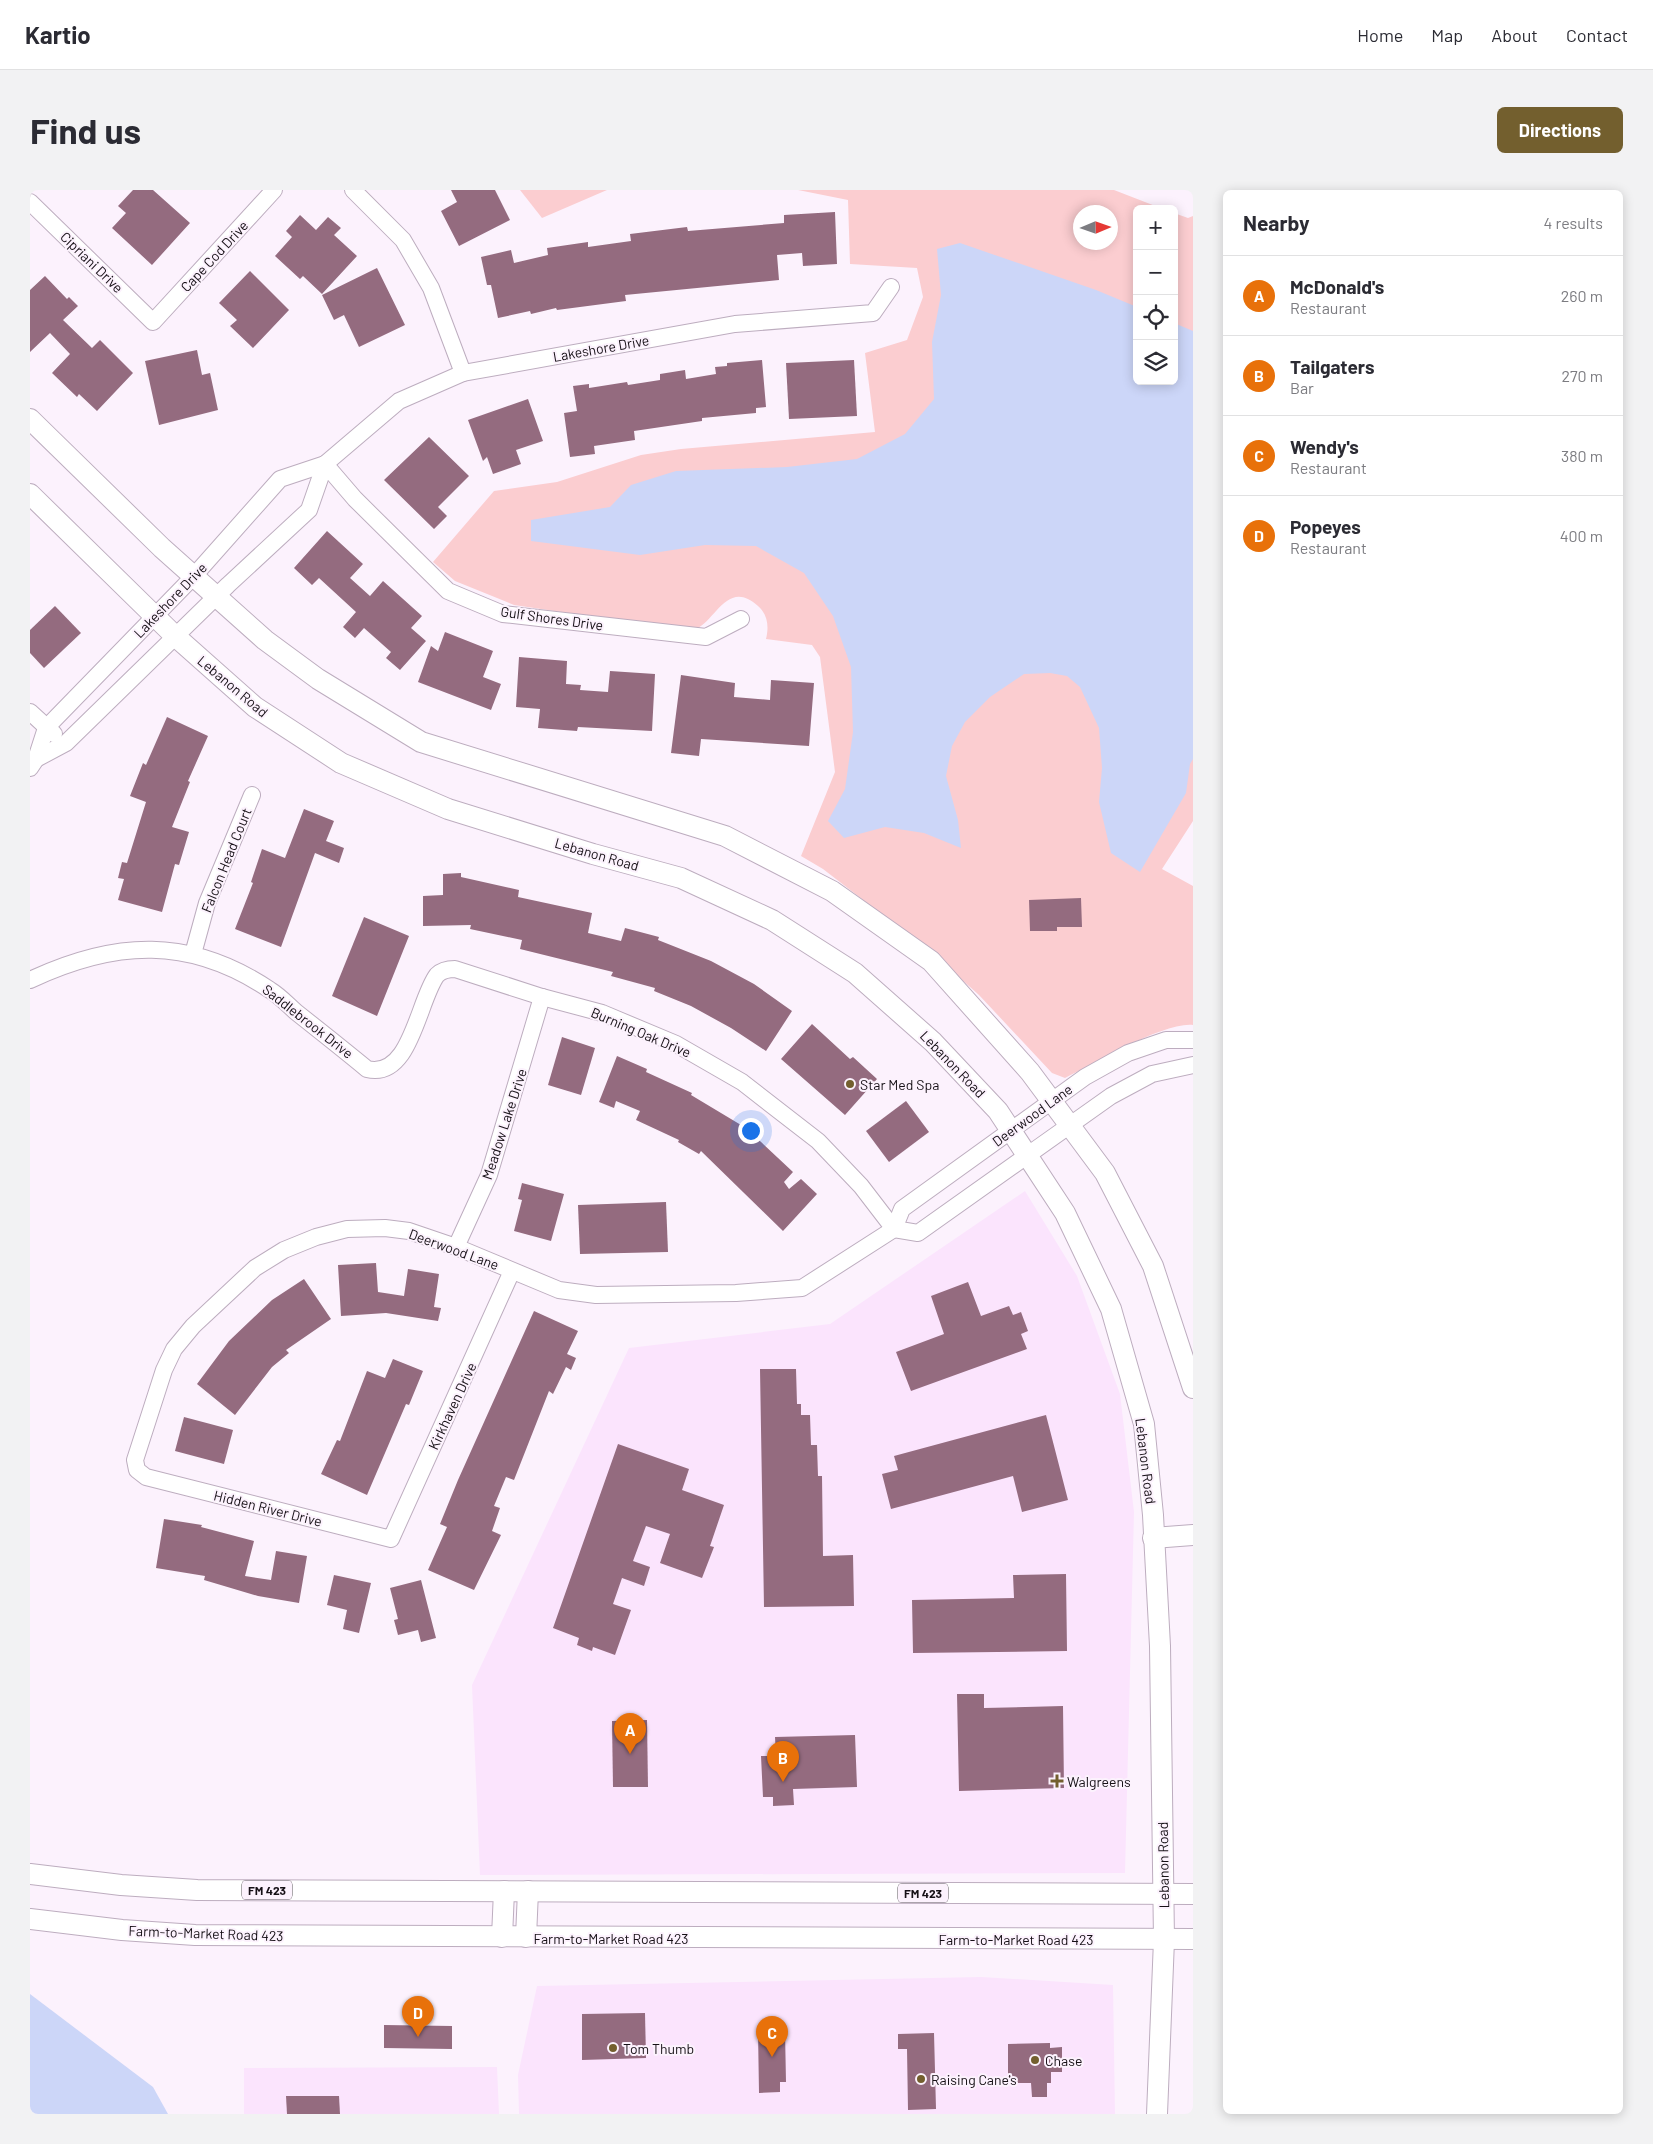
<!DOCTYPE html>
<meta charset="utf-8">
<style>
:root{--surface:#fff;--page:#f2f2f3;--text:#2b2b33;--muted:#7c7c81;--line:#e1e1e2;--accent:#735f2e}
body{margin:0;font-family:Barlow,sans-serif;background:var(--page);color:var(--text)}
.controls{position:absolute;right:15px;top:15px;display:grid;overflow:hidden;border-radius:8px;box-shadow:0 2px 12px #0003}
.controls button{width:45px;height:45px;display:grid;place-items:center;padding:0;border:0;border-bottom:1px solid var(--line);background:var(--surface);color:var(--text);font:25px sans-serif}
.compass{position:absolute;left:1043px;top:15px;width:45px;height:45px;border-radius:50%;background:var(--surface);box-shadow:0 2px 12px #0003;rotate:88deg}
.you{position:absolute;left:720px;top:940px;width:18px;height:18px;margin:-12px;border:4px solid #fff;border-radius:50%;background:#1a73e8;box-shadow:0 0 0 8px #1a73e833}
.badge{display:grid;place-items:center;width:32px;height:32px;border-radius:50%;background:var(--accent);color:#fff;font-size:16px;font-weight:700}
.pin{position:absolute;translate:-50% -41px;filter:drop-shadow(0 1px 2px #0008)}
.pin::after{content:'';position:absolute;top:26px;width:18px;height:15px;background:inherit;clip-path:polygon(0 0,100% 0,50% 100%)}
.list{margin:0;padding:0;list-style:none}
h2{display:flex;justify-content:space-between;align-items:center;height:65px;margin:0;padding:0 20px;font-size:21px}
h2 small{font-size:16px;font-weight:400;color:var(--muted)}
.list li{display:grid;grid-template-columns:32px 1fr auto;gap:15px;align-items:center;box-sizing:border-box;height:80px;padding:0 20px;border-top:1px solid var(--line)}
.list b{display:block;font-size:19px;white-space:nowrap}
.list p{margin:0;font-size:16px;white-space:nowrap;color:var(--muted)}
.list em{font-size:16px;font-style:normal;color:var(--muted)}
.icon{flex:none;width:28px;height:28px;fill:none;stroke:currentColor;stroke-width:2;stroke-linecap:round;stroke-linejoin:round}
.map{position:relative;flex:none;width:1163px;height:1924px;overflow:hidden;border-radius:8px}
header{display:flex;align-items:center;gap:30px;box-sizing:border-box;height:70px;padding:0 25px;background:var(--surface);border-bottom:1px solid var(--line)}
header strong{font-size:24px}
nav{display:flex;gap:28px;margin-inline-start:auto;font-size:18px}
.intro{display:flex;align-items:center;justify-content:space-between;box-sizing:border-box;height:120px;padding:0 30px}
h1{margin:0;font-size:35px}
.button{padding:12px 22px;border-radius:8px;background:var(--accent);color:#fff;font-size:18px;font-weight:700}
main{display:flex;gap:30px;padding:0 30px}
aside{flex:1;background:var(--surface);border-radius:8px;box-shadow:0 2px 12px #0003}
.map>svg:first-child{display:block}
.built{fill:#fbe4fd}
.green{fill:#fbcdd0;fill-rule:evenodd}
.water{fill:#ccd6f8}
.building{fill:#946b7f}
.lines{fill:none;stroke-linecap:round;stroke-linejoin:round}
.minor-casing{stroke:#bdadbf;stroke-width:18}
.major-casing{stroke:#bdadbf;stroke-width:22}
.minor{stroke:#fff;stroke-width:16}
.major{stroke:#fff;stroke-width:20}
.poi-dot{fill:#735f2e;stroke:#fcf2fd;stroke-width:2}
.labels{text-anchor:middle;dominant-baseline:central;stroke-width:4;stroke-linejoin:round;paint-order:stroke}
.shield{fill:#fcf2fd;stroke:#5b545b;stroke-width:1}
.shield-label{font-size:12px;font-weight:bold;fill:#161016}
.street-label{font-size:14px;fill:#161016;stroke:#fcf2fd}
.poi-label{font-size:14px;fill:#161016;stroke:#fcf2fd;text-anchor:start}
</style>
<header>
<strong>Kartio</strong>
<nav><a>Home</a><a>Map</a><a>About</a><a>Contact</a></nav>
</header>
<div class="intro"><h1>Find us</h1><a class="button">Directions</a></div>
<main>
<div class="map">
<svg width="1163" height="1924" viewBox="0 0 1163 1924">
<rect width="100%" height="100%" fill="#fcf2fd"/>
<!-- built -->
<g class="built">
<path d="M995,1001L1047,1086L1090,1204L1104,1322L1095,1683L450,1685L442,1495L599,1158L800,1134Z"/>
<path d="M951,1787L1083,1795L1085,1924H489L488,1885L507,1796Z"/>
<path d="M467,1877L469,1924H214V1878Z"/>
</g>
<!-- green -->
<g class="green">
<path d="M490,0H577L512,28Z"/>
<path d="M768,0H1084L1133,19H1107V191H1144V23L1158,28L1163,26V631L1132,679L1163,696V835C1133,832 1064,874 1035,888L1022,883L949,805L902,763L793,679L771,666L805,582L790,467L782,455L736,449C739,437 738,425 728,416C698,388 685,431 667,438L599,432L484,415L425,391L403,372L464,301L527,292L611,265L651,259L845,242L835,163L877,150L893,107L887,78L820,74L818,10ZM1050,22H1080V52H1050Z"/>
</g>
<!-- water -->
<g class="water">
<path d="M930,53L1066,100L1107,117V191H1144V133L1163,141V569L1160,574L1156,603L1110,682L1081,663L1069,612L1072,578L1069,538L1050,497L1037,486L1020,483L994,484L960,507L935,532L922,556L916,586L928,630L931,658L894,643L855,637L814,648L798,631L815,599L823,542L821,477L803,426L774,383L726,356L675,355L610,365L501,351V330L580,317L601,295L646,281L757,277L827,269L875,244L904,209L902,152L911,105L907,59Z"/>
<path d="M0,1804L123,1897L138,1924H0Z"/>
</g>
<!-- building -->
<g class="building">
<path d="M103,0H123L160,33L122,75L82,38L96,23L88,16Z"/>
<path d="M421,0H465L480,30L429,56L411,21L427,12Z"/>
<path d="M805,22L807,74L773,76L772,63L747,65L749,90L595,105L596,111L527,120L526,118L501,124L500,121L468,128L461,95H457L451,67L481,60L484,73L518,65L517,58L558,52V57L601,51L600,44L657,37L658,41L754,33V25Z"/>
<path d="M270,25L286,40L298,27L311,38L304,45L327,66L292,104L273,86L270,89L245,66L262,47L256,41Z"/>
<path d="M347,78L375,135L329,157L314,125L304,130L292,105Z"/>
<path d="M220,81L259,120L223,158L200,136L207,130L189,113Z"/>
<path d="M15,86L37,109L39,107L48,116L33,130L62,158L70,150L103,183L67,221L49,204L47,207L22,183L40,164L20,143L0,162V100Z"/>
<path d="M167,160L172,185L180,183L188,220L129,235L115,171Z"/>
<path d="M732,170L736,217L726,218V223L672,228V231L604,241L605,250L564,256L565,264L540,267L534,223L547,221L543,196L559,194V198L597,192L598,195L630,190V184L655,180L656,189L686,184L685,177L697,176V173Z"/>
<path d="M824,170L827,226L759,229L756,173Z"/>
<path d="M498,209L513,251L486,260L491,274L463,284L457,267L453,271L438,230Z"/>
<path d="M399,247L439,286L408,317L417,326L404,339L354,290Z"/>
<path d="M297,341L333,374L320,388L340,406L353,391L392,426L381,438L396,451L370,480L356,468L361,462L334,438L325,448L313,437L326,422L289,388L282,395L264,378Z"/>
<path d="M25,416L51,443L14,478L0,463V440Z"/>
<path d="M415,442L463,461L453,487L471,494L461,520L388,492L401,456L408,461Z"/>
<path d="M489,467L537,471L536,494L551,495L550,500L578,502L580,481L625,484L622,541L548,537L547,541L508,538L510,519L486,517Z"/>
<path d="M651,485L705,493L704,507L740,510L741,490L784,493L779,556L671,549L669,566L641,563Z"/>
<path d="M137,527L178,546L158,591L160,592L142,637L159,642L149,675L145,674L132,722L88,710L94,689L88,688L92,672L97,673L116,612L100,606L113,573L116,575Z"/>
<path d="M274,619L304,631L296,651L314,658L309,673L285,663L251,757L205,739L223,693L221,692L232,659L255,668Z"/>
<path d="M431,683V687L489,700L488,707L562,723L558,743L591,751L595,738L629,747L628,750L681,771L724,794L762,821L736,861L701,838L661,816L624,801L625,798L581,786L583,782L490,759L492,750L440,739L441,735L393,736V706L413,705V684Z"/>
<path d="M1051,708L1052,737H1027V741H1000L999,710Z"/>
<path d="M334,727L379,746L347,826L302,806Z"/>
<path d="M782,834L820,869L823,867L847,889L815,925L751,869Z"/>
<path d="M532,847L565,858L551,905L518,895Z"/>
<path d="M587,866L617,879L616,882L662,903L661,905L716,938L763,982L754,992L759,999L771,989L787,1004L753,1041L671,961L669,964L648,952L649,950L606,930L610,921L586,911L584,918L569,912Z"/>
<path d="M876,911L899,942L859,972L836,941Z"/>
<path d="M492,993L534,1004L521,1051L484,1041L492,1010L488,1009Z"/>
<path d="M636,1012L638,1062L550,1064L548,1015Z"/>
<path d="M346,1073L348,1102L374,1106L378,1079L409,1084L404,1117L411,1118L408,1131L356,1123L311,1126L308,1075Z"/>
<path d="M274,1089L301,1129L256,1160L259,1163L242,1177L205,1225L167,1194L199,1151L242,1110Z"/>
<path d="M938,1092L951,1126L979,1116L983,1125L991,1122L998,1141L991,1144L997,1159L881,1201L866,1162L914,1144L901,1106Z"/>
<path d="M504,1121L548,1141L537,1164L546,1168L541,1180L536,1177L523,1204L519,1201L484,1290L476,1287L464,1316L470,1318L462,1341L471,1345L444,1400L398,1380L417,1337L410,1334L428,1290Z"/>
<path d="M363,1169L393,1181L379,1215L376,1214L337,1305L291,1284L307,1250L310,1251L337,1181L355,1188Z"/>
<path d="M730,1179H766L767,1214H771V1225H780L781,1255H787L788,1286H792L793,1366L823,1365L824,1416L734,1417Z"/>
<path d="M1016,1225L1038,1310L992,1322L983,1286L861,1319L852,1284L868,1280L864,1266Z"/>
<path d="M154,1227L203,1240L194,1274L145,1261Z"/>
<path d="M588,1254L659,1279L652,1300L694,1315L680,1356L684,1357L672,1388L630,1373L640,1344L616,1336L603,1371L620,1377L614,1396L592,1388L583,1414L601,1420L585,1465L563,1457L562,1461L547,1455L549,1448L523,1438Z"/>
<path d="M134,1329L172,1335L171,1337L224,1351L215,1386L241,1390L246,1361L277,1366L269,1413L228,1406L174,1390L175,1386L126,1378Z"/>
<path d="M1036,1384L1037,1461L883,1463L882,1410L984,1408L983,1385Z"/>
<path d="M304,1385L341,1393L329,1443L313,1439L317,1420L297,1415Z"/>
<path d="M391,1390L406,1448L391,1452L388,1440L368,1445L364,1430L368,1429L360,1398Z"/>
<path d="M927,1504H954V1518L1033,1516L1034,1598L929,1601Z"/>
<path d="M617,1530L618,1597H583L582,1531Z"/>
<path d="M825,1545L827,1597L763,1599L764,1615L743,1616V1607H733L731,1566H746L745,1547Z"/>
<path d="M615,1823L616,1868L552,1870V1824Z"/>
<path d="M354,1835L422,1836V1859L354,1858Z"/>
<path d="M728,1841H755L756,1892H750V1902L729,1903Z"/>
<path d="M904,1843L906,1919L878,1920L877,1859H868V1844Z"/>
<path d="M1020,1853V1858L1032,1857V1882H1021V1893H1017V1907H1002L1001,1893H978V1854Z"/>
<path d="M256,1906H309L310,1924H257Z"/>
</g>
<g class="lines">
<!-- minor casing -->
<g class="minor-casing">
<g id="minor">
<path d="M323,0L373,50L401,98L433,183"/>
<path d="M0,12L123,132L244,0"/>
<path d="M295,274L325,309L418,401L473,424L676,447L711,429"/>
<path d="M0,522L24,544"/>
<path d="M6,569L36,553L198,395L279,320L295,274"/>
<path d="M0,578L6,569L16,538L163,387L250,289L295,274L369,211L433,183L705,134L843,123L861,97"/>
<path d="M163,764L177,713L222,605"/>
<path d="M0,790C85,750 160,746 240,800C250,806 258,815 266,822C290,841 314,860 337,879C381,890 388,810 407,785C412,780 418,779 425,779L512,807L572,823L646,854L712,892L788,951L831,996L864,1039"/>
<path d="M864,1039L888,1043L1081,906L1122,884L1163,875"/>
<path d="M426,1057L459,985L512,807"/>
<path d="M482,1081L361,1349L116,1287L107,1280L105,1270L134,1180L144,1159L163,1136L225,1078L254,1060L286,1047L317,1039L355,1038L379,1041L426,1057L529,1100L566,1105L706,1103L772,1098L864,1039L872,1019L1055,887L1098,863L1136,850H1163"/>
</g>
</g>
<!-- major casing -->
<g class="major-casing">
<g id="major">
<path d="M0,229L132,358L235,450L288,489L391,552L695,646L802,701L901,771L1000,882L1075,983L1123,1076L1163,1198"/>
<path d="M0,304L145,446L225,517L311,573L418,619L563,664L651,688L742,730L825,783L903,852L968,921L1035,1023L1081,1119L1114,1234L1123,1325L1130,1456L1134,1750L1127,1924"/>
<path d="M1123,1348L1163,1345"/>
<path d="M0,1684L91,1695L167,1700L1163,1704"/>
<path d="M0,1729L92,1740L165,1745L1163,1749"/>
<path d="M472,1747L474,1701"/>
<path d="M496,1747L498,1701"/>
</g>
</g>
<!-- minor -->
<use href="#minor" class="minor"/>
<!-- major -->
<use href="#major" class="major"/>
</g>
<!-- markers -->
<g class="poi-dot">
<circle cx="820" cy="894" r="5"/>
<path d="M1024.5 1583.5h5v5h5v5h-5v5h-5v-5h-5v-5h5z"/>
<circle cx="583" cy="1858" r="5"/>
<circle cx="1005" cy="1870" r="5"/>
<circle cx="891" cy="1889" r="5"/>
</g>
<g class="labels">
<!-- shield labels -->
<g class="shield">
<rect x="212" y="1690.5" width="50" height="19" rx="4"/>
<rect x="868" y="1693.5" width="50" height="19" rx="4"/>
</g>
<g class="shield-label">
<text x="237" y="1700">FM 423</text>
<text x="893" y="1703">FM 423</text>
</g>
<!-- street labels -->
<g class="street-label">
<text transform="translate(184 66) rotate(-47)">Cape Cod Drive</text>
<text transform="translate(62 72) rotate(44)">Cipriani Drive</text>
<text transform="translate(571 158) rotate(-10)">Lakeshore Drive</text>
<text transform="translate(140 410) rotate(-46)">Lakeshore Drive</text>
<text transform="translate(522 428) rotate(8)">Gulf Shores Drive</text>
<text transform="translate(203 496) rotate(40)">Lebanon Road</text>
<text transform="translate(567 664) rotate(16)">Lebanon Road</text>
<text transform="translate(196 670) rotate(-68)">Falcon Head Court</text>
<text transform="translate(278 831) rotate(38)">Saddlebrook Drive</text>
<text transform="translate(611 842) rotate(23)">Burning Oak Drive</text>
<text transform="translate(923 874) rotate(46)">Lebanon Road</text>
<text transform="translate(1002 925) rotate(-36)">Deerwood Lane</text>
<text transform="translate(474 934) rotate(-72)">Meadow Lake Drive</text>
<text transform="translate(424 1059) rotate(20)">Deerwood Lane</text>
<text transform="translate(422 1216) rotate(-65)">Kirkhaven Drive</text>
<text transform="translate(1116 1271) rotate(83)">Lebanon Road</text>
<text transform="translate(238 1318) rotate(14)">Hidden River Drive</text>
<text transform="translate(1133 1675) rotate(-91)">Lebanon Road</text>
<text transform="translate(176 1743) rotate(2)">Farm-to-Market Road 423</text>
<text x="581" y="1748">Farm-to-Market Road 423</text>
<text x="986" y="1749">Farm-to-Market Road 423</text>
</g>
<!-- poi labels -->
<g class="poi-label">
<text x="830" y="894">Star Med Spa</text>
<text x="1037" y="1591">Walgreens</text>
<text x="593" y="1858">Tom Thumb</text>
<text x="1015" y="1870">Chase</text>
<text x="901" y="1889">Raising Cane's</text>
</g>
</g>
</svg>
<div class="controls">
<button>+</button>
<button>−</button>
<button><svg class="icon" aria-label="locate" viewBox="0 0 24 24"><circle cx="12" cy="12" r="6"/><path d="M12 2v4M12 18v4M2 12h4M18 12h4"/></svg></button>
<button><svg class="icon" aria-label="layers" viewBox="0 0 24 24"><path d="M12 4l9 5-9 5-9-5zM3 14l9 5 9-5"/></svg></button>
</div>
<svg class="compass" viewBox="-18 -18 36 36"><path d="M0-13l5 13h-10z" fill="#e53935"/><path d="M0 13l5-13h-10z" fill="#7c7c81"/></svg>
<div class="you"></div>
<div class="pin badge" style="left:600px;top:1564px;background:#e8710a">A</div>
<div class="pin badge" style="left:753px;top:1592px;background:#e8710a">B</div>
<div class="pin badge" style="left:742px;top:1867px;background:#e8710a">C</div>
<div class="pin badge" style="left:388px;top:1847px;background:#e8710a">D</div>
</div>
<aside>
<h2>Nearby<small>4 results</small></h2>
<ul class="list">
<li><span class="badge" style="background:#e8710a">A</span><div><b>McDonald's</b><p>Restaurant</p></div><em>260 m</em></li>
<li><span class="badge" style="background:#e8710a">B</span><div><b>Tailgaters</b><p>Bar</p></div><em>270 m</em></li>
<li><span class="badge" style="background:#e8710a">C</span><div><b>Wendy's</b><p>Restaurant</p></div><em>380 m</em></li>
<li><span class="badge" style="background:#e8710a">D</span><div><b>Popeyes</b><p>Restaurant</p></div><em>400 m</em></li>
</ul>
</aside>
</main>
